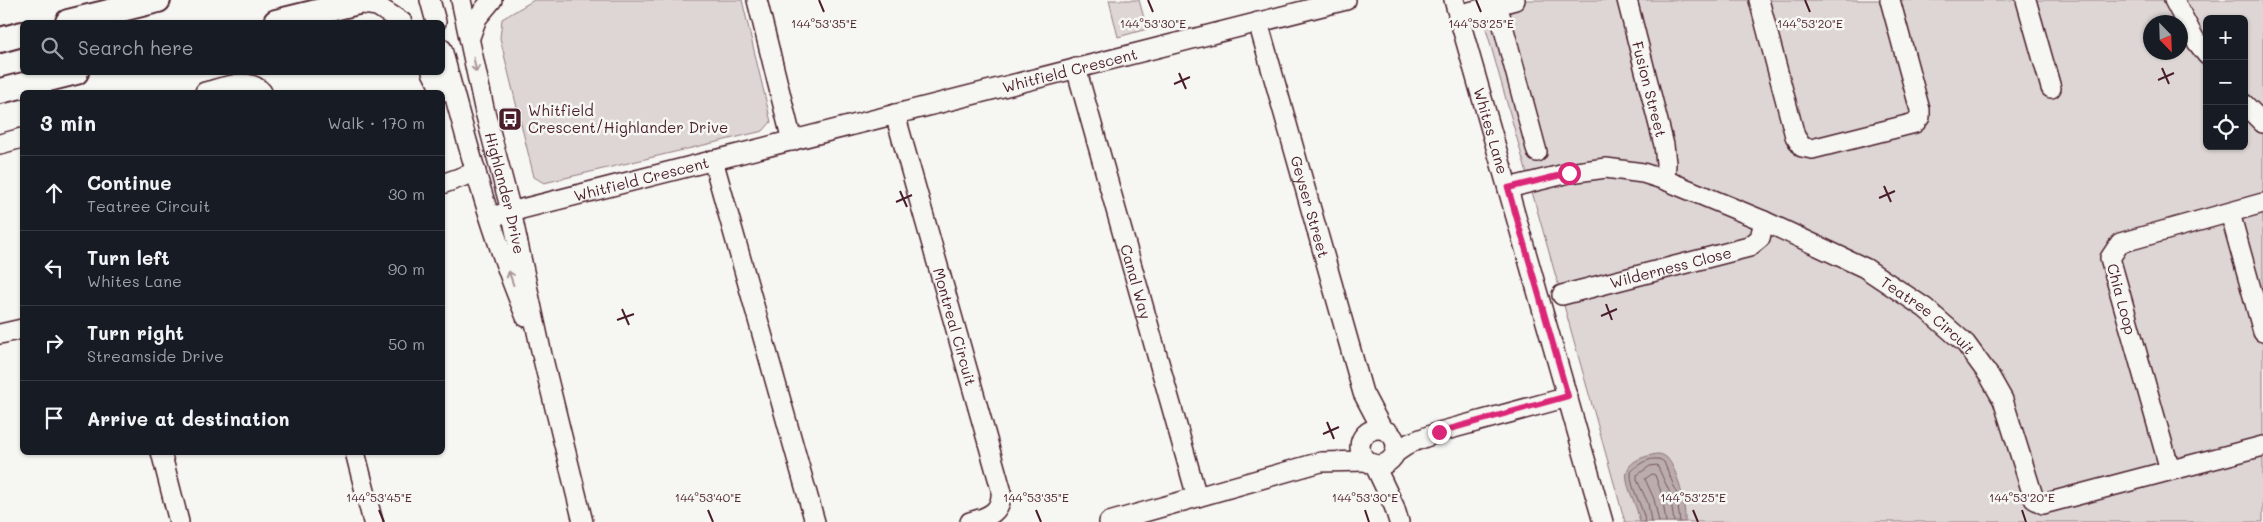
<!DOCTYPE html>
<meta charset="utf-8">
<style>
:root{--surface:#171b24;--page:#20242c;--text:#f1f3f6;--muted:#9ea1a6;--line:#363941}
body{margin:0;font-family:Mali,sans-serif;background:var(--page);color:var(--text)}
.controls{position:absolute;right:15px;top:15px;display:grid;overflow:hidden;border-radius:8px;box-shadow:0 1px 4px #0004}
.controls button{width:45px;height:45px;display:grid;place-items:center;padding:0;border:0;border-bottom:1px solid var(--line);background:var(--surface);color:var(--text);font:25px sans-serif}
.compass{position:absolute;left:2143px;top:15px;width:45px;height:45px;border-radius:50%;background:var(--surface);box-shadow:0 1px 4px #0004;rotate:157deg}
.stop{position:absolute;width:15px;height:15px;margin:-11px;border:4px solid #db2777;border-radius:50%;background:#fff}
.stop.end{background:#db2777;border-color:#fff;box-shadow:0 1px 5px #0008}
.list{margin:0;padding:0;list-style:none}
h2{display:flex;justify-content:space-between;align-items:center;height:65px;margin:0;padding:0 20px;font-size:21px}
h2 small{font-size:16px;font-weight:400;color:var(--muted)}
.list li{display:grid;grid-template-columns:32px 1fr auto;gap:15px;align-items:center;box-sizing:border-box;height:75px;padding:0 20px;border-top:1px solid var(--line)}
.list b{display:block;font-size:19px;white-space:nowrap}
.list p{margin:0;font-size:16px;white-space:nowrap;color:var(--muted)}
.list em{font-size:16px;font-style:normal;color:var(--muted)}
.icon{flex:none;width:28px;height:28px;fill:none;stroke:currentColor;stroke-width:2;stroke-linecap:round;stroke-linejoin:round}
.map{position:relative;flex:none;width:2263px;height:522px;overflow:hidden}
.search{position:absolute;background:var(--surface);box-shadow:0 1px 4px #0004;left:20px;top:20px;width:425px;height:55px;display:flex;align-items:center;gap:12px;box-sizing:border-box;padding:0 18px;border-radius:8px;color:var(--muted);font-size:19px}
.panel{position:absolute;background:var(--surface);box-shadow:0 1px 4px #0004;left:20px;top:90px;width:425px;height:365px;border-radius:8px}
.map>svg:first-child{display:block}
.green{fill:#ddd6d5;stroke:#947a80;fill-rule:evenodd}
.water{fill:#bbadae;stroke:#8e747a}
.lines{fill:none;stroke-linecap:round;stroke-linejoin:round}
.shore{stroke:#77585f;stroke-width:1}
.minor-casing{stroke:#4a1f2b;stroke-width:22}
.major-casing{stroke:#4a1f2b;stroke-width:28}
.minor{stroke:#f6f6f2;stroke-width:19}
.major{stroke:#f6f6f2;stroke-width:24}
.oneway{stroke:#a99598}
.route{stroke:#db2777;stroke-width:6}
.ticks{fill:none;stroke:#4a1f2b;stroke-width:2}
.labels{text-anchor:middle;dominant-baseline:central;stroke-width:5;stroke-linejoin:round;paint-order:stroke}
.street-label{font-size:15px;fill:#4a1f2b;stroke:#f6f6f2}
.poi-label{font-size:15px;fill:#4a1f2b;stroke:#f6f6f2;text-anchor:start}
.ticks-label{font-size:12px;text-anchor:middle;fill:#4a1f2b;stroke:#f6f6f2;stroke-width:5;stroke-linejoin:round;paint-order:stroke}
</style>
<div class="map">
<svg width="2263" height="522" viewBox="0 0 2263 522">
<rect width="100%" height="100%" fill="#f6f6f2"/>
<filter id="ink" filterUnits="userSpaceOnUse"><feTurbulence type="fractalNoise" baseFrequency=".02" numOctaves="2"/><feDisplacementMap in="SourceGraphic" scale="10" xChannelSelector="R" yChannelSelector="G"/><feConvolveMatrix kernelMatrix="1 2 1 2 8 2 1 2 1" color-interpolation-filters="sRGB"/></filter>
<g filter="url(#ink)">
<!-- green -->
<g class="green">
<path d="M534,0H742L771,122L763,131L544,183L534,177L500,38L502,19Z"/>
<path d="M1109,0H1139L1147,29L1118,37Z"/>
<path d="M1478,0H2263V522H1625ZM2207,19H2244V146H2207ZM2150,22H2180V52H2150Z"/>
</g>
<!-- water -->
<path class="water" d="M1657,454C1661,454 1664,455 1667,458C1678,470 1686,506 1685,522H1640C1634,490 1605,463 1657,454Z"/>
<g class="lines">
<!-- shore -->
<g class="shore">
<path d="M1645,522C1643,504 1630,490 1631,472C1638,463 1655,454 1664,462L1676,491L1680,522"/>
<path d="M1651,522L1648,503L1637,480V475L1650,466L1657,465L1670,493L1674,522"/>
<path d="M1659,522L1654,499L1645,479L1652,474L1655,475L1662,495L1666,522"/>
</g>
<!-- minor casing -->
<g class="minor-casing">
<g id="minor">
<path d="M430,0L436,22"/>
<path id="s1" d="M461,0L484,108L511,211L542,355L583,522"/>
<path d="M757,0L792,141"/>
<path id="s2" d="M1454,0L1603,522"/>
<path d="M1496,0L1537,152"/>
<path id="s3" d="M1627,0L1664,145L1666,163L1665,180"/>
<path d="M1759,0L1795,136L1802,147L1812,149L1915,123L1920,117V110L1890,0"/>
<path d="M2026,0L2051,88"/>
<path d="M2174,0L2194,38L2207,55"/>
<path d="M356,3L377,6L402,22"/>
<path d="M1458,15L1515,0"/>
<path id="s4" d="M1258,22L1363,393L1382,429"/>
<path d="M470,37L477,18L492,0"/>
<path d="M442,49C466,139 490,231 526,317"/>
<path id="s5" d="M1076,68L1197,497"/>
<path d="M432,72L442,92"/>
<path d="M205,92C222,88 248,76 262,92"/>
<path d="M2244,104L2263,123"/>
<path id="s6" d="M895,114L1001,489C1003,512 989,517 970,522"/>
<path d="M0,144L22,138"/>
<path d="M713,160L815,522"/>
<path d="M442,184L476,172"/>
<path id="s7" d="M1508,188L1569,173L1606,168L1643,173L1665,180L1764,221L1865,268L1925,308L1966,344L1990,377L2003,400L2034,499L2043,504L2263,446"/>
<path d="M2230,213L2263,332"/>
<path id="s8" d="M490,217L1346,0"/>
<path id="s9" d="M1562,295L1749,247L1760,238L1764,221"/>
<path d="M0,334L22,329"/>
<circle cx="1378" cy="447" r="18"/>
<path d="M161,452L179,522"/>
<path d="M355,452L373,522"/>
<path d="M1395,453L1410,443L1439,432L1568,397"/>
<path d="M1374,464L1394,506L1399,522"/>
<path d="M2170,470L2110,258L2120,243L2263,203"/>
<path d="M1109,522L1321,462L1367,461"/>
</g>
</g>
<!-- major casing -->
<g class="major-casing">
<g id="major">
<path d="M68,22L158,0"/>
<path d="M276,22L366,0"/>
<path d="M0,40L22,34"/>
<path d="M0,91L76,72"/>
</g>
</g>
<!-- minor -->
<use href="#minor" class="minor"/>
<!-- major -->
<use href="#major" class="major"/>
</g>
<!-- one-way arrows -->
<defs><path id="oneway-shaft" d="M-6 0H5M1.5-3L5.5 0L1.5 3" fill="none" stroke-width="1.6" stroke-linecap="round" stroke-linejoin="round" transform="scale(1.25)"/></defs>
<g class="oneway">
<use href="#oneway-shaft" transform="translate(475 65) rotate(79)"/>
<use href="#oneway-shaft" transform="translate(511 278) rotate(-109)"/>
</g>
</g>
<g class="lines" filter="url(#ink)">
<!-- route -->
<path class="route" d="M1439,432L1568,396L1508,188L1569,173"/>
</g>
<!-- ticks -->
<path class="ticks" d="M819,0L824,12M1148,0L1153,12M1476,0L1481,12M1805,0L1810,12M2162,68L2169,84M1179,73L1186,89M2158,80L2174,73M1174,84L1190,77M1884,186L1891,202M900,191L907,207M1879,198L1895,191M896,202L912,195M1606,304L1612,320M622,309L629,325M1601,316L1617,309M617,320L634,314M1327,422L1334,439M1323,434L1339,427M379,510L384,522M708,510L713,522M1036,510L1041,522M1365,510L1369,522M1693,510L1698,522M2022,510L2026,522"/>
<!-- icons -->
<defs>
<g id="bus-square" transform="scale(1.25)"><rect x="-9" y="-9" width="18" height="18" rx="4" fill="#4a1f2b" stroke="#f6f6f2"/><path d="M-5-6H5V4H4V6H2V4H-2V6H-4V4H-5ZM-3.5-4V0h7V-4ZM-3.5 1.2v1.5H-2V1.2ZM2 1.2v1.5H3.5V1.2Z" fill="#fff"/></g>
</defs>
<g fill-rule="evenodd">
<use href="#bus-square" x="510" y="119"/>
</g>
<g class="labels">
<!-- street labels -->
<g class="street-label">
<text stroke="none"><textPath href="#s8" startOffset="598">Whitfield Crescent</textPath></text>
<text stroke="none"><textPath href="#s3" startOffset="92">Fusion Street</textPath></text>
<text stroke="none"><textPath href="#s2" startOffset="136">Whites Lane</textPath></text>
<text stroke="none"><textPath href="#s8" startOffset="156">Whitfield Crescent</textPath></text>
<text stroke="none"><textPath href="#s1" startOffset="198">Highlander Drive</textPath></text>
<text stroke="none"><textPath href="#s4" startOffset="192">Geyser Street</textPath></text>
<text stroke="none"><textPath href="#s9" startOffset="112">Wilderness Close</textPath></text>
<text stroke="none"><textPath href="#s5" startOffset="222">Canal Way</textPath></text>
<text transform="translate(2122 299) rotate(75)">Chia Loop</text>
<text stroke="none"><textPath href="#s7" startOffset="458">Teatree Circuit</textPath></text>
<text stroke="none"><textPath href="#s6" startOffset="221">Montreal Circuit</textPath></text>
</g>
<!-- poi labels -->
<g class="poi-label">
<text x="528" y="110">Whitfield<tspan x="528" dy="17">Crescent/Highlander Drive</tspan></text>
</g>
</g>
<g class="ticks-label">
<text x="824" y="28">144°53'35"E</text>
<text x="1153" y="28">144°53'30"E</text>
<text x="1481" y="28">144°53'25"E</text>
<text x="1810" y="28">144°53'20"E</text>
<text x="379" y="502">144°53'45"E</text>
<text x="708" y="502">144°53'40"E</text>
<text x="1036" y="502">144°53'35"E</text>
<text x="1365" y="502">144°53'30"E</text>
<text x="1693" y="502">144°53'25"E</text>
<text x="2022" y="502">144°53'20"E</text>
</g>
</svg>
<div class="controls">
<button>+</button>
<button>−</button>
<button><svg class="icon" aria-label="locate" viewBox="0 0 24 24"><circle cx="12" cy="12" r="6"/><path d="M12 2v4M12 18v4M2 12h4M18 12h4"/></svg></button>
</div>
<svg class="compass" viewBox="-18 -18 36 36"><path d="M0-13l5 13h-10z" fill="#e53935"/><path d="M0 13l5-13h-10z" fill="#9ea1a6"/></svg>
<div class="stop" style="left:1569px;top:173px"></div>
<div class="stop end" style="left:1439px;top:432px"></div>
<div class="search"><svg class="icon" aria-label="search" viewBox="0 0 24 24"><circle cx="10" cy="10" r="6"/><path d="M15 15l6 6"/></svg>Search here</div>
<section class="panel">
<h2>3 min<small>Walk · 170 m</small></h2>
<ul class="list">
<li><svg class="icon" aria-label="ahead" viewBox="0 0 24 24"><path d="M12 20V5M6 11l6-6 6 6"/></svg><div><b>Continue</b><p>Teatree Circuit</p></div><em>30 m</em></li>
<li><svg class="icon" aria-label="left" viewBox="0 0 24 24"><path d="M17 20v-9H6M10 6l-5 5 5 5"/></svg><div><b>Turn left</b><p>Whites Lane</p></div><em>90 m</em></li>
<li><svg class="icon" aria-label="right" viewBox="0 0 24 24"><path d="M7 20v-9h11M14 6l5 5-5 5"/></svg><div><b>Turn right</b><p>Streamside Drive</p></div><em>50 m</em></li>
<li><svg class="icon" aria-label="arrive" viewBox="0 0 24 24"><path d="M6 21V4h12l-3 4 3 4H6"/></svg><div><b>Arrive at destination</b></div></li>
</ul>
</section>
</div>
